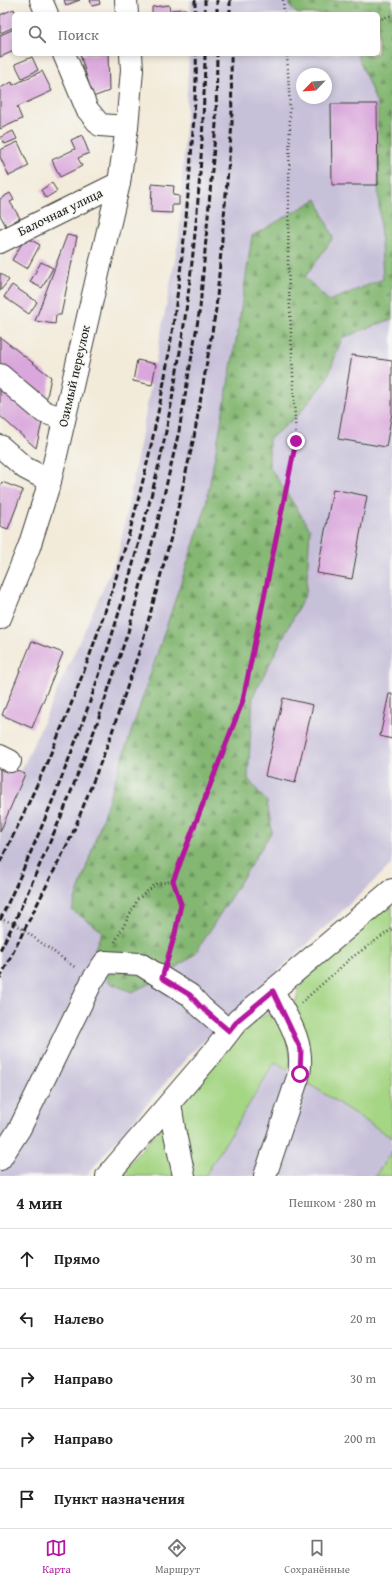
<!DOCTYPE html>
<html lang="ru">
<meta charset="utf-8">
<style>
:root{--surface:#fff;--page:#f2f2f2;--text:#222;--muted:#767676;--line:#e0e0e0;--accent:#b5179e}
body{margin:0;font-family:"Gentium Book Plus",serif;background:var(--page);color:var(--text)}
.compass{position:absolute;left:296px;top:68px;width:36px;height:36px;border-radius:50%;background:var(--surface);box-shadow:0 2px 6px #0003;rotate:245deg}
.stop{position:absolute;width:12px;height:12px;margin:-9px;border:3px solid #b5179e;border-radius:50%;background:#fff}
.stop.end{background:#b5179e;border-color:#fff;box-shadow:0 1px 4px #0008}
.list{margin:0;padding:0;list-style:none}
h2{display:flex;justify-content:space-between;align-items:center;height:52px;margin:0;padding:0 16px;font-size:17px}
h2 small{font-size:13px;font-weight:400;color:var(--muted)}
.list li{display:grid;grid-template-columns:26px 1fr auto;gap:12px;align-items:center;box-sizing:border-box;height:60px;padding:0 16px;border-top:1px solid var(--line)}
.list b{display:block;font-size:15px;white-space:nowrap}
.list em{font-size:13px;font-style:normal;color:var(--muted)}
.icon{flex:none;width:22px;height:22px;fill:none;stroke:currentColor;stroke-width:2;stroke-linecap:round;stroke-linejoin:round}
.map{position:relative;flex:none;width:392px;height:1176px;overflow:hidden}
.search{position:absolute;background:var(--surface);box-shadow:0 2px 6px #0003;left:12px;right:12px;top:12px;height:44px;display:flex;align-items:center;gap:10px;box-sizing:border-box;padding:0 14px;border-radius:6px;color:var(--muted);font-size:15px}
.sheet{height:352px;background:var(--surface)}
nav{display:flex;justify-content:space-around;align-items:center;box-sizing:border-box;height:56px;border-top:1px solid var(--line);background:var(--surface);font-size:11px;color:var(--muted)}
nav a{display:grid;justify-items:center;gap:2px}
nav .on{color:var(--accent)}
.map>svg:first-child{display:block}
.industrial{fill:#c7c0d9;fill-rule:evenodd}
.grass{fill:#a5d684;stroke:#607950}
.forest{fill:url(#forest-firs);stroke:#506a47}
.building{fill:#daa7dc}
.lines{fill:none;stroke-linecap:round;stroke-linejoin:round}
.minor-casing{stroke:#3c3b38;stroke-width:24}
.path{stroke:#3c3b38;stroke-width:2.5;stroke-dasharray:1 3;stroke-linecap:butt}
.minor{stroke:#fff;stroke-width:22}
.rail{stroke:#1c1c1c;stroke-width:3;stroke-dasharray:6 3;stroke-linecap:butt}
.route{stroke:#b5179e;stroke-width:5}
.labels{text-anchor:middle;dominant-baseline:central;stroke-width:3;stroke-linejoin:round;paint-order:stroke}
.street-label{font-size:13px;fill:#1c1c1c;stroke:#f6f6f2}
</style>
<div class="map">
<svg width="392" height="1176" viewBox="0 0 392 1176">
<defs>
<pattern id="forest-firs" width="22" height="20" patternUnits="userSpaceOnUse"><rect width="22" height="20" fill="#84b772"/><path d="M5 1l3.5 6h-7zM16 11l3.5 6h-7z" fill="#6b945d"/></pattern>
</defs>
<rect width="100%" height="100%" fill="#f6f6f2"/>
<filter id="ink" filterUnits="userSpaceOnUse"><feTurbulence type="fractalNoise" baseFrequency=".025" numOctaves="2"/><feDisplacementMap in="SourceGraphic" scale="8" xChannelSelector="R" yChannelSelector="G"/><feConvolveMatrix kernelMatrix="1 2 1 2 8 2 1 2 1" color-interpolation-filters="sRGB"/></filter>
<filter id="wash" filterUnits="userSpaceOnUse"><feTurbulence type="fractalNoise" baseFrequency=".012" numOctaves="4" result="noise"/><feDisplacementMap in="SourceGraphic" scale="16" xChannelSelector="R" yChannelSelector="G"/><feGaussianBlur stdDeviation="0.9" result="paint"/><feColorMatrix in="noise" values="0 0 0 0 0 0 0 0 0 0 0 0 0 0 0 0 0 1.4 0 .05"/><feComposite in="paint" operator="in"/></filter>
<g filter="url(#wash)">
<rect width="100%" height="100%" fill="#f3ebda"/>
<!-- industrial -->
<g class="industrial">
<path d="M190,0H392V864L190,1054L86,1176H0V818L119,553L179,238L189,54H378V14H191ZM302,74H326V98H302Z"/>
<path d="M275,1062L392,1138V1151L375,1176H203Z"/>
</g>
<!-- grass -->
<g class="grass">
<path d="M392,901V1138L303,1080L294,1009L299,988L309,975Z"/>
<path d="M267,1014L275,1015C283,1033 296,1050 288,1070L275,1062L205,1176H119L238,1036L255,1021Z"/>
<path d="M392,1151V1176H375Z"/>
</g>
<!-- forest -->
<path class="forest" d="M289,0H392V319L342,338L327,379L298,415L269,439V466L310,529L306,593L253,696L248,779L267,802L272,831L195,954L162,978L132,992L110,983L95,949L102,931L72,910L205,510L237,335L252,236L317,199L333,238L305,277L329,301L383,279L378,185L377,104L357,54H378V14H297L291,8Z"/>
<g id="blocks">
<!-- building -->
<g class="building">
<path d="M64,0H80L66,5Z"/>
<path d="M90,0H99L100,4L92,6Z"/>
<path d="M169,5L170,14H152V7Z"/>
<path d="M14,9L16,14H14V27L0,33V15Z"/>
<path d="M186,9V14H171V10Z"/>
<path d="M14,29V51L0,57V35Z"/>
<path d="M80,54H108L109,91L93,97Z"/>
<path d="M32,57L38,70L22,78L15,64Z"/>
<path d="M42,71L52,91L17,107L22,119L0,129V88L12,82L13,85Z"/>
<path d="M331,104H377L378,185H332Z"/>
<path d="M13,131L17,139L5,144L1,137Z"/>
<path d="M82,135L89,153L78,158L82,166L60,177L52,160L75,149L71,140Z"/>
<path d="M18,142L29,166L9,176L0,157V150Z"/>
<path d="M52,183L57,191L46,198L41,190Z"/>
<path d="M152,184L174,186L173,195L179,196V205H172V213L151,212Z"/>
<path d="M10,193L14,200L10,202L20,218L6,226L0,215V199Z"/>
<path d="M67,235L77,237L61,315H56L55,324L35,321Z"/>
<path d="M26,237L40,245L27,269L12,260Z"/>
<path d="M41,262L53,268L42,288L30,282Z"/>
<path d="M0,273L9,280L0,291Z"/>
<path d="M12,285L37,302L29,314L4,297Z"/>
<path d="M0,337L51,377L46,402L0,364Z"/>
<path d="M352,355L392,361V413L386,447L338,439Z"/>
<path d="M137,360L156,364L152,385L133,381Z"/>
<path d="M0,387L42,423L36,448L0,416Z"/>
<path d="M2,482L23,490L8,529L0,526V486Z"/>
<path d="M333,489L367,496L352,579L317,573Z"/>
<path d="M32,641L63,653L32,728L2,715Z"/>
<path d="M389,694H392V739L380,736Z"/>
<path d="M283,698L313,705L295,783L265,776Z"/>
<path d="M0,764L25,774L0,832Z"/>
</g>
</g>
</g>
<g filter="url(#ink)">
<use href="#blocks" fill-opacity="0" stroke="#3c3b38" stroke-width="1"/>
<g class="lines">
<!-- minor casing -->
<g class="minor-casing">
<g id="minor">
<path d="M41,0L47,14"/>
<path d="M126,0L127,14"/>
<path d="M64,54L87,109L100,125L127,127"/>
<path d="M0,242L119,183"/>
<path d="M0,375L44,412L64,419"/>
<path d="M0,446L25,468L50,481"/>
<path d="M0,618L29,547L50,481L119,183L127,127L132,70L131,54"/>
<path d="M0,756L10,761"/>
<path d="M170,1103L174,1129L184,1176"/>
<path d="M0,1159L20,1128L92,981L105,962L140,964L190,995L201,1007L229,1031"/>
<path d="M107,1176L215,1050L238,1020L392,890"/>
<path d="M265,1176L299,1074C305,1042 287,1018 273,991"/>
</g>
</g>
<!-- path -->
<g class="path">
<path d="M283,0L284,14"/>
<path d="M378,20L392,15"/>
<path d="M0,919L14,923L76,968"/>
<path d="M115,942L138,899L156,884L173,881L243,700L296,441L288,266L290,109L287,54"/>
<path d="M168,958L181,904L173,881"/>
<path d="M301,1003L351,958L392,929"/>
</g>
<!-- minor -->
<use href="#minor" class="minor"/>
<!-- rail -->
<g class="rail">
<path d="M195,0V14"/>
<path d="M230,0V14"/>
<path d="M205,14V0"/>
<path d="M217,14V0"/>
<path d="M0,862C70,723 125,575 156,422C169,362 177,300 184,239C188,198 191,158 194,117C195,96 197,75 196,54"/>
<path d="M0,920C57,799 101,682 136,553C147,511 159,469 167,426C191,303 203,179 205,54"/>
<path d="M0,950L14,923L64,810L96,726L128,632L157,525L179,431L200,308L216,124L217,54"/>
<path d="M0,978L72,835L109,741L143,640L173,530L194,437L216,309L232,124L231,54"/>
</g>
</g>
</g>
<g class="lines" filter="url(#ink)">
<!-- route -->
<path class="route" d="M296,441L243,700L173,881L181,904L175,934L162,978L190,995L201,1007L229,1031L238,1020L273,991L301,1050L300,1074"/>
</g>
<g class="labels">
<!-- street labels -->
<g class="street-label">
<text transform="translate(60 212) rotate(-26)">Балочная улица</text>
<text transform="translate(74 376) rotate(-77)">Озимый переулок</text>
</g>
</g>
</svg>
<svg class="compass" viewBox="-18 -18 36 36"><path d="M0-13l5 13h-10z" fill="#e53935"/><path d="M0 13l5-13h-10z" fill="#767676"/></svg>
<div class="stop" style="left:300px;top:1074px"></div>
<div class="stop end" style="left:296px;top:441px"></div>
<div class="search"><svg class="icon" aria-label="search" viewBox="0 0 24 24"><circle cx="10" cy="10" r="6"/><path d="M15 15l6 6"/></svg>Поиск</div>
</div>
<section class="sheet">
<h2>4 мин<small>Пешком · 280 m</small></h2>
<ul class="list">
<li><svg class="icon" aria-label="ahead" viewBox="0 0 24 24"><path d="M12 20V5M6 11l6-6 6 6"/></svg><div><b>Прямо</b></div><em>30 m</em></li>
<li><svg class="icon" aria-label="left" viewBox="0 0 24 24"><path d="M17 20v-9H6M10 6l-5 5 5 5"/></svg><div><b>Налево</b></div><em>20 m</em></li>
<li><svg class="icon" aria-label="right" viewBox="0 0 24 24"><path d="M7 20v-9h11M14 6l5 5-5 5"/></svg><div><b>Направо</b></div><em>30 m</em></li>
<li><svg class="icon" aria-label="right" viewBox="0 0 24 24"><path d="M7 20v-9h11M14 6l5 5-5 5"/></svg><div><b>Направо</b></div><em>200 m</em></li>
<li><svg class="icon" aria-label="arrive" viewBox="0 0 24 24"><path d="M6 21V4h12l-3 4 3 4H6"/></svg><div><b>Пункт назначения</b></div></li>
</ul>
</section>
<nav>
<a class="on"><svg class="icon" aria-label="map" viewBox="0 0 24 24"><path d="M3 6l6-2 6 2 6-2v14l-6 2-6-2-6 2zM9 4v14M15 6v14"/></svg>Карта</a>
<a><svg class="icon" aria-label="directions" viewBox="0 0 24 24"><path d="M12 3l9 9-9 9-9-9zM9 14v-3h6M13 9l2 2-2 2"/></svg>Маршрут</a>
<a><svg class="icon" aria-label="saved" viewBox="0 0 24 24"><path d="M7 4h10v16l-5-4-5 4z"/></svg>Сохранённые</a>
</nav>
